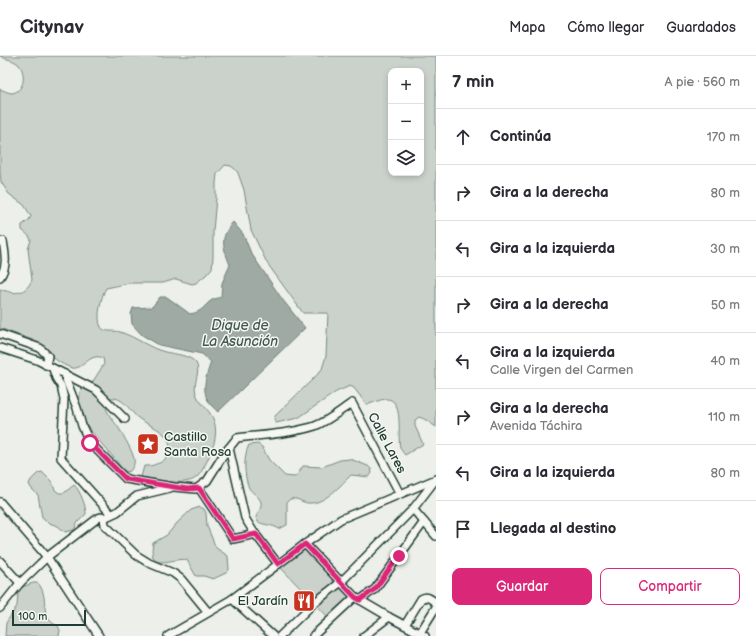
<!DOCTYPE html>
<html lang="es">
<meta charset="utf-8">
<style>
:root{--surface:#fff;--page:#f2f2f3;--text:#2b2b33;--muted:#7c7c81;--line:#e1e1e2;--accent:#db2777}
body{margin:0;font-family:"Balsamiq Sans",sans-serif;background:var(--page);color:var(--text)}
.controls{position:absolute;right:12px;top:12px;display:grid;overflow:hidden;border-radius:8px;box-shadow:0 2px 6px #0003}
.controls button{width:36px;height:36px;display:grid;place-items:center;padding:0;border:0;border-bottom:1px solid var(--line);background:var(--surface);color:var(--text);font:20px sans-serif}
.scale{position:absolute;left:12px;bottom:10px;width:74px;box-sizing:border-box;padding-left:4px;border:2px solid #1f3d34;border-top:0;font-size:11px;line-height:14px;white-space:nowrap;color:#1f3d34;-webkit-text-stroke:3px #f6f6f2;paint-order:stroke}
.stop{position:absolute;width:12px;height:12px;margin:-9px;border:3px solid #db2777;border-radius:50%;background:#fff}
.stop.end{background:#db2777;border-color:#fff;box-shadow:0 1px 4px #0008}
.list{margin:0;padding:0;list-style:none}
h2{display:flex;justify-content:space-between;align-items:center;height:52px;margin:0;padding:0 16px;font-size:17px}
h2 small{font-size:13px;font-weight:400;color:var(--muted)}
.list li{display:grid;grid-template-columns:26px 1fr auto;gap:12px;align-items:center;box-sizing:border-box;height:56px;padding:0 16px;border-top:1px solid var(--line)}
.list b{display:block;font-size:15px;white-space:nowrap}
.list p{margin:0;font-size:13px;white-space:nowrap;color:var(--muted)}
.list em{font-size:13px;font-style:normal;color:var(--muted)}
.actions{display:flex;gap:8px;padding:12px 16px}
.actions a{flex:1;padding:9px 0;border:1px solid var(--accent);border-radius:8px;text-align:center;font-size:14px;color:var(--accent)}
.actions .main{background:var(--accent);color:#fff}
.icon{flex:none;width:22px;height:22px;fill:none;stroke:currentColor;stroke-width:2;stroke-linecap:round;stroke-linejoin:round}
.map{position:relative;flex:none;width:436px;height:580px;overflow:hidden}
header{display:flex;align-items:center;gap:24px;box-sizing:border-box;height:56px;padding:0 20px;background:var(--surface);border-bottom:1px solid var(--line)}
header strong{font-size:19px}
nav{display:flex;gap:22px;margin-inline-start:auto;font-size:14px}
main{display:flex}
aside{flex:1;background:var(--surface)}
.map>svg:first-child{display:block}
.green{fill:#cbd2cc;stroke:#758880;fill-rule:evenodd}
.water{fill:#9faaa4;stroke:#6c7e77}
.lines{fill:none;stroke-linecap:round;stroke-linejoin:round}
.minor-casing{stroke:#1f3d34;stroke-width:10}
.minor{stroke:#f6f6f2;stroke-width:7}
.route{stroke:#db2777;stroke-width:5}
.labels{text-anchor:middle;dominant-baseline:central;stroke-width:3;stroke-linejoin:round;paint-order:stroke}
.poi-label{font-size:13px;fill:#1f3d34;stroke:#f6f6f2;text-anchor:start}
.street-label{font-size:13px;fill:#1f3d34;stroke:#f6f6f2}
.water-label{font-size:14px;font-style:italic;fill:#3f5850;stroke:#f6f6f2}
</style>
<header>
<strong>Citynav</strong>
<nav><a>Mapa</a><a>Cómo llegar</a><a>Guardados</a></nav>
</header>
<main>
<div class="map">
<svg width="436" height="580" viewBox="0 0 436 580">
<rect width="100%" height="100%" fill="#edefea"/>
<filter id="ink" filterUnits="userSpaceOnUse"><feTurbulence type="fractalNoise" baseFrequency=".025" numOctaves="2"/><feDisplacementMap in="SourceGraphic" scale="8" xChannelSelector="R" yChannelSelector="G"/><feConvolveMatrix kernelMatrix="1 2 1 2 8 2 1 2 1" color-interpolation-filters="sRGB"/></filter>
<g filter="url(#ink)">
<!-- green -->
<g class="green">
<path d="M0,0H436V371C430,367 426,363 419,361L415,364V370L423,388L405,399C403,396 401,395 400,391C397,381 405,341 385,343C379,344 372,347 367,349L354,332L350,330L336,336L298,362L276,367L274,363L275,360L316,320L322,313L326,300L328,257H303L267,207L251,174L244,134L238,117L235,113L231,110L225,109L217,118L216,127V142L213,175V201L212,212L206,219L196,227L192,228L176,223L163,227H130L106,232C101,240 96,263 101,271C104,277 114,274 120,276C136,281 149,292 165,296C174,298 190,299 196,307C202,317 190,329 198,342C203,350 211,356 214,365C219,381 211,397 204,411C201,417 196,424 189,425C177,429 154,423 141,421L144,410C148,410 153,410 156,408C170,405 174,389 165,379C158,372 149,369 141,364C129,357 124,337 106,343C103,356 114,364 120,374C124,381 133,396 134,403C135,408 133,411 130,415L127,416L122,413C110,394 85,375 79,352C77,346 79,339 81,333L89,331L92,327L104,308L103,302C89,296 84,314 72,312C65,310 56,305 51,299C48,294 46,291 41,288C28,281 13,278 0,272V233C14,238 24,240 32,224L28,193L31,184L29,180L22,174V169L29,164L31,160L24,149L9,138L1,126L0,115V33C3,34 8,37 12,37C25,35 26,17 19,9C14,3 6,4 0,0ZM391,15H421V117H391Z"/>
<path d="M258,388L262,391L269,404L285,420L294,421L298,418L303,410L322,411L340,404L350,403L368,410L371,413L372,417L369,421L351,419C341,429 325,447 311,447C302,448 299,441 290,443L287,446V469L279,473C272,468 264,470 257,465L256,461C258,456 262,451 261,446C259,440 252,437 249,432C244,421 243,400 249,389Z"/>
<path d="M42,416L52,426L55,434L59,437H64L74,429C80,434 86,450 86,458L78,466L74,474L65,476L58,470L49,467L42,461L38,439L31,432L29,428L31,424L38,417Z"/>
<path d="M200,451L204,453L206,457L207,470L216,492L228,500L229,514L226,517L213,523L204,520H196L187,504C173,500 147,519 153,487L167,479L177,467L191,454Z"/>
<path d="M308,491L355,541L331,564L280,511Z"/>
<path d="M33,527H38C51,543 37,561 58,570L60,574L59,580H5L6,567L17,550L18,536L20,532Z"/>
</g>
<!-- water -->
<path class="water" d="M233,166L243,178L251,197L282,243L305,272L218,356C199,340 204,326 211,306L202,298L159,289L142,279L132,268L131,258L133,252L152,251L160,241H167L190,258C203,256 203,250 212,244C214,243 218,242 221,241L222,227L230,209C223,191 219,182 233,166Z"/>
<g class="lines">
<!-- minor casing -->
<g class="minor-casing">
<g id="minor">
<path d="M0,221C8,210 5,197 3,185"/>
<path d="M0,278L40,292L48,300L46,309"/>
<path d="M0,292L37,304L96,334L125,363"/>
<path d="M53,313L56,322L61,330L64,343L61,402L111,458"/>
<path d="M64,318L77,352L82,370L90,387L126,423L174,431L196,433L207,425L224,398L237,382C262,379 290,378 315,370C328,365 340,355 352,347L400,438"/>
<path d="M229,392L245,462L253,475L278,508"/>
<path d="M199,432L233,483L256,478"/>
<path d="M0,446L47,501L99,580"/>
<path d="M413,453L436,480"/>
<path d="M104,462L105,469L136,499L149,507L173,517L181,523L208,556"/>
<path d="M305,488L355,541L389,561L425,580"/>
<path d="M0,505L20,527"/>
<path d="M232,543L273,580"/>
<path d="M360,544L375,533L424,466"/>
<path d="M0,552L20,527L47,501L98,462L101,461L104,462L117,456L137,440L170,432"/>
<path d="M405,569L421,543C427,539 431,543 436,547"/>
<path d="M168,580L232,543L305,488L341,463L436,423"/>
<path d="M280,580L314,547L341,526L413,453L436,423"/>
<path d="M313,580L355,541"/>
<path d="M364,580L389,561"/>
<path d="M418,580L436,551"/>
</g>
</g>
<!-- minor -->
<use href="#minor" class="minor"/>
</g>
</g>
<g class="lines" filter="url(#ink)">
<!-- route -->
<path class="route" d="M90,387L126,423L174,431L187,433L199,432L233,483L256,478L278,508L305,488L355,541L360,544L375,533L399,500"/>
</g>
<!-- icons -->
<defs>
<g id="sight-square" transform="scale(1.15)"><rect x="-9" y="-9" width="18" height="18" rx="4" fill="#c8321e" stroke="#f6f6f2"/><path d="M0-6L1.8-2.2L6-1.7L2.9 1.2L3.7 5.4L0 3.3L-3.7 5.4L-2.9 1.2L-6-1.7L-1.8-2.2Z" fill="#fff"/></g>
<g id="restaurant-square" transform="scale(1.15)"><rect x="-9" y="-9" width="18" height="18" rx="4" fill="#c8321e" stroke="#f6f6f2"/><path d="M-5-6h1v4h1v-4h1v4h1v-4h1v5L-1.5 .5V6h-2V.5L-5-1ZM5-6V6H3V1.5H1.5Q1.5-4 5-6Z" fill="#fff"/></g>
</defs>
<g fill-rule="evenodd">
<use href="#sight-square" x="148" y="388"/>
<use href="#restaurant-square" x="304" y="545"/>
</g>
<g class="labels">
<!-- poi labels -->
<g class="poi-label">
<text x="164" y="381">Castillo<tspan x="164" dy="15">Santa Rosa</tspan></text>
<text x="288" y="545" text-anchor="end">El Jardín</text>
</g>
<!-- street labels -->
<g class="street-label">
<text transform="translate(387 387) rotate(62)">Calle Lares</text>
</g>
<!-- water labels -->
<g class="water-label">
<text x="240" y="269">Dique de<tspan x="240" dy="16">La Asunción</tspan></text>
</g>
</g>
</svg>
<div class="controls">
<button>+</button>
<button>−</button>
<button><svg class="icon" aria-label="layers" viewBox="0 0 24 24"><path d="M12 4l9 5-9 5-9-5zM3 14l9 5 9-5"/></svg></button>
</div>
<div class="scale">100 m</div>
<div class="stop" style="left:90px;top:387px"></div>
<div class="stop end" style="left:399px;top:500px"></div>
</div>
<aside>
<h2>7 min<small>A pie · 560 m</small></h2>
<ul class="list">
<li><svg class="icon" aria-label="ahead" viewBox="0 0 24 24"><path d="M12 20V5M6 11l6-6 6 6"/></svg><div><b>Continúa</b></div><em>170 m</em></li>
<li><svg class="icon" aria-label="right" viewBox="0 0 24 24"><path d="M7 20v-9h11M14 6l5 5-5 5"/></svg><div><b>Gira a la derecha</b></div><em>80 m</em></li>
<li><svg class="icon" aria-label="left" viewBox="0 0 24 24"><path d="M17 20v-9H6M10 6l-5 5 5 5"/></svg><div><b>Gira a la izquierda</b></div><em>30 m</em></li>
<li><svg class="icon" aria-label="right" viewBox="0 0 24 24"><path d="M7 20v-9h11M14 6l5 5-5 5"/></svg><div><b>Gira a la derecha</b></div><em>50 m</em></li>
<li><svg class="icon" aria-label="left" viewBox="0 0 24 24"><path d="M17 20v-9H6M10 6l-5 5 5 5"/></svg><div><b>Gira a la izquierda</b><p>Calle Virgen del Carmen</p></div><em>40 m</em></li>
<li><svg class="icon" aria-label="right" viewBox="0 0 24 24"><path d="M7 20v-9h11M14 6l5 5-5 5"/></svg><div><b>Gira a la derecha</b><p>Avenida Táchira</p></div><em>110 m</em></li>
<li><svg class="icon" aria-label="left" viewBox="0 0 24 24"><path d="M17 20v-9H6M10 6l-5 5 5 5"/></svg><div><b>Gira a la izquierda</b></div><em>80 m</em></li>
<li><svg class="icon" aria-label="arrive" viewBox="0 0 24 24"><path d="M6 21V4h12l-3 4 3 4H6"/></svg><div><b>Llegada al destino</b></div></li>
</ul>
<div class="actions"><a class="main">Guardar</a><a>Compartir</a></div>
</aside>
</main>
